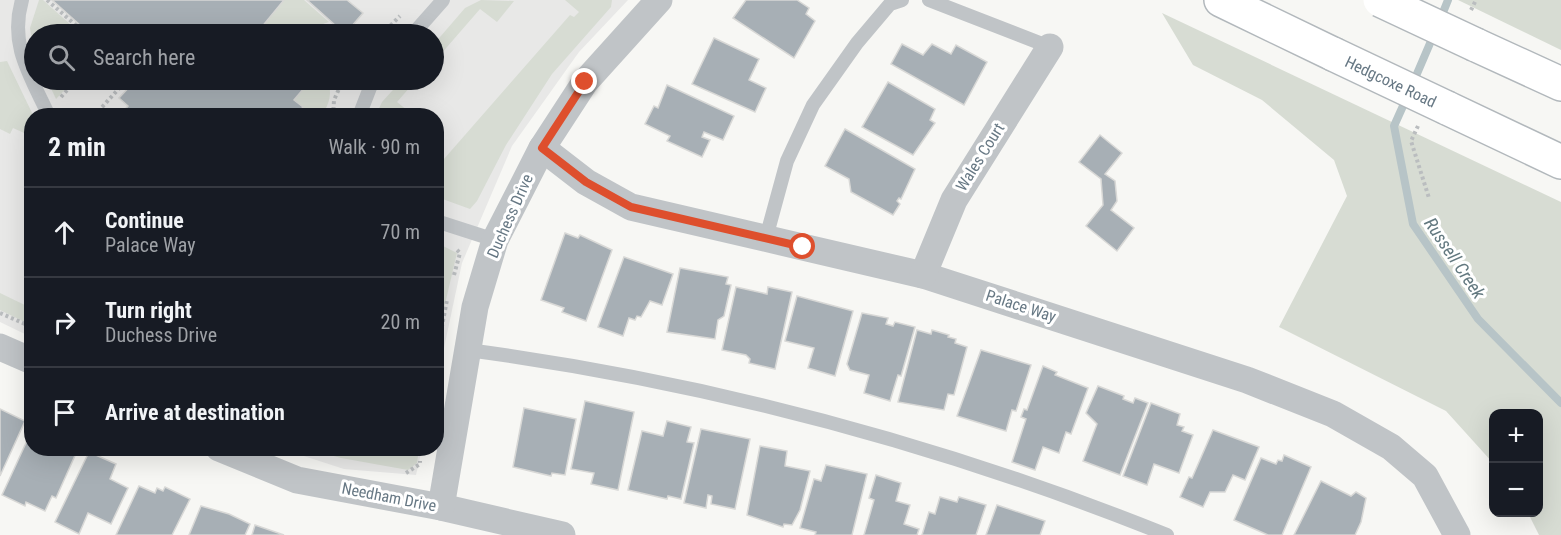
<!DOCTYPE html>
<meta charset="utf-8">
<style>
:root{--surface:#171b24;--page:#242831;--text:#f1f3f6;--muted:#9ea1a6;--line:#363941}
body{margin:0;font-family:"Roboto Condensed",sans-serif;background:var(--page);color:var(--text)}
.controls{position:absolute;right:18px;bottom:18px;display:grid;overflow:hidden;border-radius:12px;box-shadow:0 6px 24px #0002}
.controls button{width:54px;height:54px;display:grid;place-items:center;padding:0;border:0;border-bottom:2px solid var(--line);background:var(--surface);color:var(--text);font:30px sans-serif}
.stop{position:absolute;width:18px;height:18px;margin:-14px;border:4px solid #de4f2d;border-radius:50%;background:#fff}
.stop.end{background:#de4f2d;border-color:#fff;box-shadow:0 2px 6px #0008}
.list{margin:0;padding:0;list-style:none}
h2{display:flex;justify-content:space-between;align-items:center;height:78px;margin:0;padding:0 24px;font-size:26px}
h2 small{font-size:20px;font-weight:400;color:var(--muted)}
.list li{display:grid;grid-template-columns:39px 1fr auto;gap:18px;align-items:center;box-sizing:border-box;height:90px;padding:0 24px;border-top:2px solid var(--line)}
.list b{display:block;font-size:22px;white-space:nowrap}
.list p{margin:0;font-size:20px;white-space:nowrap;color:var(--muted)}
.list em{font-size:20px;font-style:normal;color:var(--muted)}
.icon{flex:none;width:33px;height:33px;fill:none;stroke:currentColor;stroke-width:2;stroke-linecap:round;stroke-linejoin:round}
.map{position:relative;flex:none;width:1561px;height:535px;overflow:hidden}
.search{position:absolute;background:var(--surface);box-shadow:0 6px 24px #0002;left:24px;top:24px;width:420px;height:66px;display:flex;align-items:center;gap:15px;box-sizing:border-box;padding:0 21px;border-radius:33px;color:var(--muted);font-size:22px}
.panel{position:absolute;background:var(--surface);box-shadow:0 6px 24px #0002;left:24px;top:108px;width:420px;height:348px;border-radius:24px}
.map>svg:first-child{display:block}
.built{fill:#e8e8e7;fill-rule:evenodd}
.green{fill:#d7dcd3}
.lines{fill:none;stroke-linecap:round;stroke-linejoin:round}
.stream{stroke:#b7c4c7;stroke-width:8}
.building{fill:#a7afb5;stroke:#d8d8d6;stroke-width:1.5}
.secondary-casing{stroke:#b2b8bc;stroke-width:36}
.path{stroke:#babdbf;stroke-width:4;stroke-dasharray:3 3;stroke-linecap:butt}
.lane{stroke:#c0c4c7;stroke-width:14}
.street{stroke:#c0c4c7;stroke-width:27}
.secondary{stroke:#fff;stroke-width:33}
.secondary-bridge-casing{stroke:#b2b8bc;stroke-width:36;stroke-linecap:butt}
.secondary-bridge{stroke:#fff;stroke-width:33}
.route{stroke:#de4f2d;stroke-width:8}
.labels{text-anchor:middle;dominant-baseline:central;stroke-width:6;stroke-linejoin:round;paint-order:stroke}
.street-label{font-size:16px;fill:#677884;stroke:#fff}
.water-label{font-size:18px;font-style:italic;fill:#637980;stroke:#fff}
</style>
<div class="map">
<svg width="1561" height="535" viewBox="0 0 1561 535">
<rect width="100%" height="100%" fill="#f7f7f4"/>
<!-- built -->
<g class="built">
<path d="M0,0H628L579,52L512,146L462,263L437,381L436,116H32L31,337L0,322ZM34,34H434V80H34Z"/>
<path d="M282,449H422L416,475L344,469Z"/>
</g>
<!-- green -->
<g class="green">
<path d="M39,0H43L81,34H34V53L30,28Z"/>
<path d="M284,0H304L329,22L293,34H256Z"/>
<path d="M481,0L514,1L497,22L480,9L434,62V44L465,8Z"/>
<path d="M565,0H612L611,7L552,74L506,145L477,201L470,209L437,197V167L570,15L574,17L579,12Z"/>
<path d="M1458,0H1561V50Z"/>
<path d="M1162,13L1561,202V535H1539L1528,513L1538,512V414H1494L1493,463L1446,411L1279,327L1347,196L1334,160L1262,100L1193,65Z"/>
<path d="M7,61L33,115L31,136L13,128L10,134L0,129V62Z"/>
<path d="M47,80H74L56,99Z"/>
<path d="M310,80H328C332,93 330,103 322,115H295L302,107L294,100Z"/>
<path d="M402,80H406L411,86L397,102L413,115H376L382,102Z"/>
<path d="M437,243L457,253L437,338Z"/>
<path d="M0,293L31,308V325L0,310Z"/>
<path d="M308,449L419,448V449L417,463L408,470L341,458Z"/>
</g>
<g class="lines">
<!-- stream -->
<g class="stream">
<path d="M1440,20L1448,0"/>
<path d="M1413,83L1434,34"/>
<path d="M1407,97L1394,126L1413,224L1478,319L1561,403"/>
</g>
</g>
<!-- building -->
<g class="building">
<path d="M52,0H284L256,34H90Z"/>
<path d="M307,0H347L363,13L345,34Z"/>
<path d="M746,0H797L809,8L806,14L815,21L794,58L733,18Z"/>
<path d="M714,38L759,59L749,80L766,88L755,112L692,84Z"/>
<path d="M902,44L923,55L932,44L951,54L956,45L987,62L964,105L891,64Z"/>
<path d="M125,80H311L294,100L303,107L295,116H142L138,112L134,116H119L128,106L119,98L131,85Z"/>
<path d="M888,82L935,109L930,120L935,123L913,155L862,127Z"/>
<path d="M667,85L734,116L723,140L704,132L702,137L710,140L702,157L667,141L670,136L645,124L654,106L658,108Z"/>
<path d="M845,129L915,169L901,199L899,198L897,201L900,204L893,215L851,192L849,179L825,166Z"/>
<path d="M1100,135L1122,153L1105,174L1115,181L1117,201L1111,210L1134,228L1117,251L1086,226L1103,205L1101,179L1079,162Z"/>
<path d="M565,233L578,238L580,235L612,250L586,321L562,312L564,308L541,300Z"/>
<path d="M624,257L673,274L662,305L650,301L641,317L637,316L635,320L629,318L623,336L598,327Z"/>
<path d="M680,268L728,277L726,284L731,285L724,316L718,320L715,339L667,332Z"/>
<path d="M736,287L767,294L768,287L792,292L775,369L749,363L750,359L746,355L722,350Z"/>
<path d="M797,296L853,311L835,376L808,368L814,348L785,341Z"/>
<path d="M862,313L888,318L886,324L893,326L895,322L915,327L901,376L898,375L890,401L864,393L869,375L850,370L847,364Z"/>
<path d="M917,330L931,334L932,330L949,335L948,337L956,339L955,343L967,347L954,395L948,394L944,410L898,402Z"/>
<path d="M981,350L1031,365L1016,411L1012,410L1006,431L957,416Z"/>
<path d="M1043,366L1057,372L1055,375L1088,388L1071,434L1066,432L1059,453L1043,447L1035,470L1012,462L1026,419L1021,417L1024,409L1027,410Z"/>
<path d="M1098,386L1124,396L1123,399L1133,403L1135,398L1148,403L1120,475L1083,461L1097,424L1086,413Z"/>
<path d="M585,401L634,412L618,490L591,484L594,473L571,469Z"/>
<path d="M1151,403L1180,414L1177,425L1184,427L1182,431L1193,435L1179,473L1154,464L1147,485L1123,476Z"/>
<path d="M524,408L576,419L565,475L552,473L551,476L513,467Z"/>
<path d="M0,409L25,421L0,476Z"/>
<path d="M667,421L691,427L687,442L694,443L681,499L668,496L667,499L628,490L642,431L663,436Z"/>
<path d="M701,429L750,439L735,509L711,504L712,496L708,495L706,508L684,503Z"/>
<path d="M32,430V448H72L77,451L56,498L52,496L45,511L26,502L25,506L2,495Z"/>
<path d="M1213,430L1259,447L1245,480L1233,475L1225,492H1210L1203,507L1180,497L1189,477L1192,478Z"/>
<path d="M760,446L787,451L785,466L810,471L800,510L792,525L784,524L783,527L747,515Z"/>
<path d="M89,452L116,464L110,479L128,488L111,524L88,513L79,534L55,522Z"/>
<path d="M1284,455L1311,467L1282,535H1268L1234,520L1261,458L1276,464L1278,460L1282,461Z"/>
<path d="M826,465L867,474L852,535H815L816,532L800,528L814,479L821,481Z"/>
<path d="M876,475L901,483L896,501L910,505L904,524L919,529L917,535H864L874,500L869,498Z"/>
<path d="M1321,481L1351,496L1356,492L1366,498L1361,522L1355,535H1294Z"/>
<path d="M139,486L155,493L157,488L163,491L165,487L190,499L172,535H116Z"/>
<path d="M940,497L957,502L959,497L986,505L976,535H922L929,512L935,514Z"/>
<path d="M997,505L1045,521L1040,535H986Z"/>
<path d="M201,506L229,514L250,524L245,535H189Z"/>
<path d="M255,525L284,535H252Z"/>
</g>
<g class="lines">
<!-- secondary casing -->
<g class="secondary-casing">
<g id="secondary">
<path d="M1221,0L1333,54"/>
<path d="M1476,45L1561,84"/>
<path d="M1447,108L1561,162"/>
</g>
</g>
<!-- path -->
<g class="path">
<path d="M47,0L86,34"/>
<path d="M1471,10L1476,0"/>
<path d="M354,26L364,34"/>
<path d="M382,34L400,16"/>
<path d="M61,97L76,80"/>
<path d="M94,116L123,84L118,80"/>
<path d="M333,116L334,100L343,80"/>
<path d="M1418,126L1411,141L1429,198"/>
<path d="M454,275L460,253L456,249"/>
<path d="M0,313L32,327"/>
<path d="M436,357L447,300"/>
<path d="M297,448L320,455"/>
<path d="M406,473L420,464V461"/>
</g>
<!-- lane -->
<g class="lane">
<path d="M22,0C9,45 30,75 49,116"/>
<path d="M929,0L1050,47"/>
<path d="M413,34L443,0"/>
<path d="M359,116L373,80"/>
<path d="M436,221L495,240"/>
<path d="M766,238L787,161L813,105L857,43L890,4L902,0"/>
<path d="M468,350C707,382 943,445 1167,535"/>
</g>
<!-- street -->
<g class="street">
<path d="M542,148L586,182L631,207L923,275L1247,380L1333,414L1391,447L1425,476L1457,535"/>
<path d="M923,275L954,200L1050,47"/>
<path d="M0,347L32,361"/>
<path d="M219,448L297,480L441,507L562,535"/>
<path d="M441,507L475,307L495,240L542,148L585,82L659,0"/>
</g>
<!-- secondary -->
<use href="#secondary" class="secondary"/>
<!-- secondary-bridge casing -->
<g class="secondary-bridge-casing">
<g id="secondary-bridge">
<path d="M1380,0L1476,45"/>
<path id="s1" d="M1333,54L1447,108"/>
</g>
</g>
<!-- secondary-bridge -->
<use href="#secondary-bridge" class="secondary-bridge"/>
</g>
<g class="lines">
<!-- route -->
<path class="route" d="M585,82L542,148L586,182L631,207L803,247"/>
</g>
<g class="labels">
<!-- street labels -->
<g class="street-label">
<text stroke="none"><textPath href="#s1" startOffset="64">Hedgcoxe Road</textPath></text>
<text transform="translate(980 157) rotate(-58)">Wales Court</text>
<text transform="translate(510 216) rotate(-66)">Duchess Drive</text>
<text transform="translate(1021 306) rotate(18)">Palace Way</text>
<text transform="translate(389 497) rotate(11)">Needham Drive</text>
</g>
<!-- water labels -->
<g class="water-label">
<text transform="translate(1455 258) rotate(56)">Russell Creek</text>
</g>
</g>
</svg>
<div class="controls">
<button>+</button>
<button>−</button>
</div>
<div class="stop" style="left:803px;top:247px"></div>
<div class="stop end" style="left:585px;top:82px"></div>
<div class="search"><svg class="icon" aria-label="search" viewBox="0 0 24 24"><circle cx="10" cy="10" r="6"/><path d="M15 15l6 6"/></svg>Search here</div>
<section class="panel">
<h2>2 min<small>Walk · 90 m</small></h2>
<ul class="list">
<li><svg class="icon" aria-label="ahead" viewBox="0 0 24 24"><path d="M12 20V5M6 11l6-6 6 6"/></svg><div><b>Continue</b><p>Palace Way</p></div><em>70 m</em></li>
<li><svg class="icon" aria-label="right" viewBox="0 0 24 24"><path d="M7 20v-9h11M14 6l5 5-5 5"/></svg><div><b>Turn right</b><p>Duchess Drive</p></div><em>20 m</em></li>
<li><svg class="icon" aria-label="arrive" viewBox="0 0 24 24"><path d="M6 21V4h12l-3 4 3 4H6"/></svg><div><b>Arrive at destination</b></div></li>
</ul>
</section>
</div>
